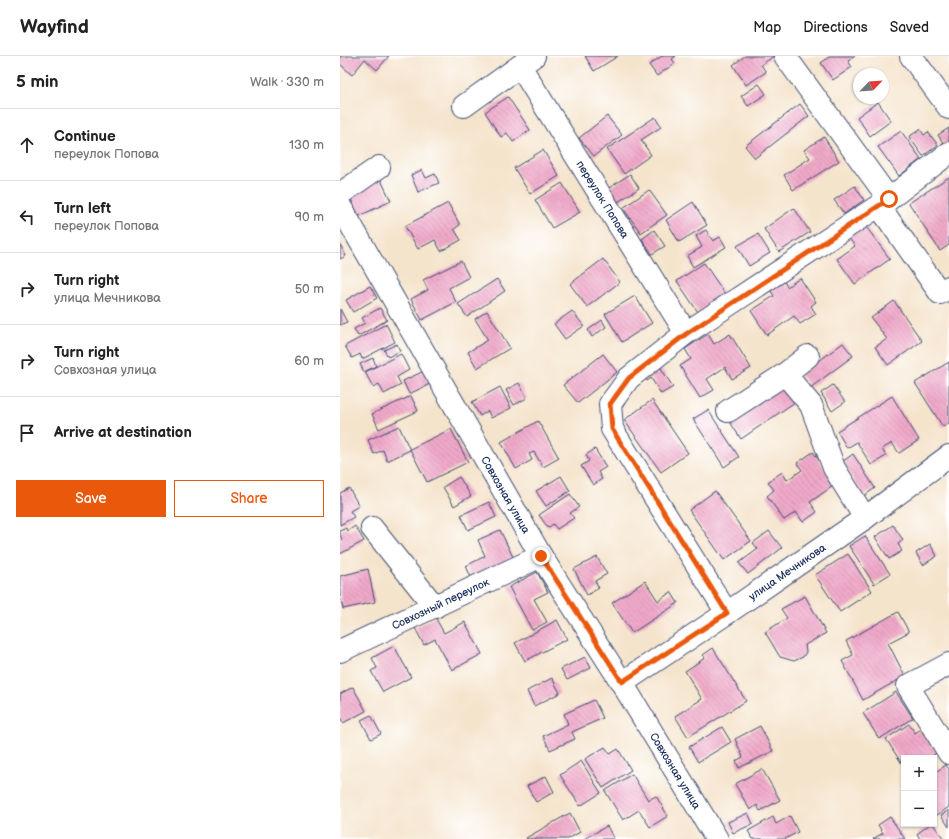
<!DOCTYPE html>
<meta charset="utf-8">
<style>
:root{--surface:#fff;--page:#f6f6f6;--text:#222;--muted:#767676;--line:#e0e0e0;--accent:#ea580c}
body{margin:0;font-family:"Balsamiq Sans",sans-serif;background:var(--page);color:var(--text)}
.controls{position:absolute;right:12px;bottom:12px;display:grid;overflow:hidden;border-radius:0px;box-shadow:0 1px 3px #0004}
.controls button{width:36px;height:36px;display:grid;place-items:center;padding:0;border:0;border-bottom:1px solid var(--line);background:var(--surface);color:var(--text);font:20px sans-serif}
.compass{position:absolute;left:513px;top:12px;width:36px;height:36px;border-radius:50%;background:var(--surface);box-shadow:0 1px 3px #0004;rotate:65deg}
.stop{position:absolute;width:12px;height:12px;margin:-9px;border:3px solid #ea580c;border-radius:50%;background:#fff}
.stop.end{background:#ea580c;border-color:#fff;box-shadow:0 1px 4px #0008}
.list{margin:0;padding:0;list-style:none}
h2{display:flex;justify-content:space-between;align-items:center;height:52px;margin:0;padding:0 16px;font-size:17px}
h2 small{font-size:13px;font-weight:400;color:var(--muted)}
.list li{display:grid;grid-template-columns:26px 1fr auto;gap:12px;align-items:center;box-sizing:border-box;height:72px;padding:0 16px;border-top:1px solid var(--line)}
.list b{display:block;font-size:15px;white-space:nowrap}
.list p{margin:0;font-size:13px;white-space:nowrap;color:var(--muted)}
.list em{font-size:13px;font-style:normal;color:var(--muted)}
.actions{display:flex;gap:8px;padding:12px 16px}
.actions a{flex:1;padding:9px 0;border:1px solid var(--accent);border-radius:0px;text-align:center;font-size:14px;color:var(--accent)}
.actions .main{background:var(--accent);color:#fff}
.icon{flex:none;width:22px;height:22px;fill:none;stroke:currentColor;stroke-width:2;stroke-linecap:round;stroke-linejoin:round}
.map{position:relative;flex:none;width:609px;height:783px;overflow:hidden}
header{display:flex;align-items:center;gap:24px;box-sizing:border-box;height:56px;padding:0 20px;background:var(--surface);border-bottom:1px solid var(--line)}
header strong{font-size:19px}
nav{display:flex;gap:22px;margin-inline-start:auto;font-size:14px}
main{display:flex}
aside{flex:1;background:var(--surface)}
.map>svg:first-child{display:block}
.building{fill:url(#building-back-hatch)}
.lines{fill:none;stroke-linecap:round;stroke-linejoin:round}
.minor-casing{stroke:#3c4a6e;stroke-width:24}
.minor{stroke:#fff;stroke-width:22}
.route{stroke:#ea580c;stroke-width:5}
.labels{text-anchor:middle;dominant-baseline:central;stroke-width:4;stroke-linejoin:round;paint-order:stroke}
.street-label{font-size:11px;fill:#1b2f5e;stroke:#fff}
</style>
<header>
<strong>Wayfind</strong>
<nav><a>Map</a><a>Directions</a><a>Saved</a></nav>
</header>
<main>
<aside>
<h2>5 min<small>Walk · 330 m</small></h2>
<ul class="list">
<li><svg class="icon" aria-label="ahead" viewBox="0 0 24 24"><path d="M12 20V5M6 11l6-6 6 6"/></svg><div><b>Continue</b><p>переулок Попова</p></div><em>130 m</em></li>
<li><svg class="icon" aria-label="left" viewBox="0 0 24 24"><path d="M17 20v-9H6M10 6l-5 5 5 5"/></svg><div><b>Turn left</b><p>переулок Попова</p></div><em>90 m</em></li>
<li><svg class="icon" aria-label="right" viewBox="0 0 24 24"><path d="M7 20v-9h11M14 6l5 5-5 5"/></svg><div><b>Turn right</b><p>улица Мечникова</p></div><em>50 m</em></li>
<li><svg class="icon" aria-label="right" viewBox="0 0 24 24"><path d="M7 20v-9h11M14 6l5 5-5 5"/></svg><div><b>Turn right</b><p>Совхозная улица</p></div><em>60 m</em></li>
<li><svg class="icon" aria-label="arrive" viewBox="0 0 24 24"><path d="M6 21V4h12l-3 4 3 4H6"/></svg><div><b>Arrive at destination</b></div></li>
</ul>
<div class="actions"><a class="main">Save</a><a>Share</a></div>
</aside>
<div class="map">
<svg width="609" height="783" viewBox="0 0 609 783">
<defs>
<pattern id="building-back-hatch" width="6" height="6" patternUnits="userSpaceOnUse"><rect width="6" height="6" fill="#f1a9c9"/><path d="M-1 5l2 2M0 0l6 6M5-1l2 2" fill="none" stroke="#c28aa6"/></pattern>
</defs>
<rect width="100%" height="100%" fill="#fff"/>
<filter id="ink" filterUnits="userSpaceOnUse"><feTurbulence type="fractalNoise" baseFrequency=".025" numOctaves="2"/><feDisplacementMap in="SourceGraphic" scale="8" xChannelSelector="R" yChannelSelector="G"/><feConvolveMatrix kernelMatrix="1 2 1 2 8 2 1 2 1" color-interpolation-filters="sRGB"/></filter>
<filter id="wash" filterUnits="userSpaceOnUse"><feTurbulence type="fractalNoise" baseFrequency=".012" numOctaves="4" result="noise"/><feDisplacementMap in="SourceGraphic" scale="16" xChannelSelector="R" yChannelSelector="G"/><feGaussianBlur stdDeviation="0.9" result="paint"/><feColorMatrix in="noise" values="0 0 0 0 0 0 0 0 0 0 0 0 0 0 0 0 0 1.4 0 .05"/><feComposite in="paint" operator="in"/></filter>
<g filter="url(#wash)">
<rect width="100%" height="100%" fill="#f5e4cc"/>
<g id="blocks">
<!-- building -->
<g class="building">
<path d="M0,0H49L37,14L25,3L12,19L0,8Z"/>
<path d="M245,0H278L254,15Z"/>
<path d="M322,0H336L332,3L335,7L317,20L309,9Z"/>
<path d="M405,0H434L421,9L426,16L406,29L393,9Z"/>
<path d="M490,0H515L508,5L512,11L493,24L481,7Z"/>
<path d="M419,28L426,38L408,50L401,40Z"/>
<path d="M168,41L190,74L173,86L167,77L161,81L145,56Z"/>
<path d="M538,46L551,65L530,80L517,61Z"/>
<path d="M460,48L469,60L415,102L405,90Z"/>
<path d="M267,60L282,79L254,100L239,82Z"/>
<path d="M315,61L321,71L301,84L311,99L284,118L267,93Z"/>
<path d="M609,72V89L606,91L598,79Z"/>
<path d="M580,73L584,79L588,76L598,89L583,100L569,81Z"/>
<path d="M561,75L581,103L559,120L538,91Z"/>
<path d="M484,81L499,105L453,134L444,119L470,102L464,94Z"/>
<path d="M203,94L219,120L190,138L174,112Z"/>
<path d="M82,114L86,122L95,118L99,127L78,136L71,119Z"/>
<path d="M290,118L299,132L278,146L269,132Z"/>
<path d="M609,121V189L600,195L569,147Z"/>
<path d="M40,122L51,145L19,160L8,137Z"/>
<path d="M222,127L240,156L212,172L195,144Z"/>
<path d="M515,130L524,144L504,158L494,144Z"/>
<path d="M309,134L327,159L301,177L283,152Z"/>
<path d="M353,146L367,169L339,186L326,164Z"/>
<path d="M108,147L120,169L114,173L121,184L101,195L95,184L78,193L65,170Z"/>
<path d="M454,152L470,176L439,196L424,173Z"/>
<path d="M524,168L550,203L515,228L497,203L515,190L507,180Z"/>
<path d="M314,174L325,190L312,198L302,183Z"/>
<path d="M366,174L373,185L380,181L386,191L353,211L347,200L362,191L356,180Z"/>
<path d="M418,178L430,197L409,210L397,190Z"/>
<path d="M0,188L6,200L0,203Z"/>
<path d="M263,203L280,226L247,251L230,228Z"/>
<path d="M121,205L129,221L109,232L116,246L82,264L71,243L88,234L83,224Z"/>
<path d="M364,207L385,238L358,256L337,225Z"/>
<path d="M460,222L476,246L471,250L476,258L460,268L454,260L427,279L411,255L434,240L429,232L443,223L447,231Z"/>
<path d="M157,223L165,235L127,261L118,248Z"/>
<path d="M30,230L37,242L13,256L6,244Z"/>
<path d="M295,240L312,267L282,286L265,258Z"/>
<path d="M554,245L582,285L548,309L535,291L547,283L531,262Z"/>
<path d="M40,252L47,264L18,280L14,273L25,267L22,262Z"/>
<path d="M0,253L7,266L0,269Z"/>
<path d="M147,255L170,292L137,312L128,296L148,284L135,263Z"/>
<path d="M232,255L244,270L225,283L214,268Z"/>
<path d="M262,264L266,271L252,281L248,274Z"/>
<path d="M46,268L55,286L22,303L20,298L12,302L5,290Z"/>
<path d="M368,278L374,288L390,278L411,312L392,323L385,311L367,323L374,334L360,342L340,310L351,303L345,293Z"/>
<path d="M503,287L513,300L470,332L460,319Z"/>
<path d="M57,288L60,295L48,301L44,294Z"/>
<path d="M61,298L69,314L57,321L61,329L44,338L39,328L33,331L25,316Z"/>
<path d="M263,298L277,316L238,347L223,329Z"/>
<path d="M33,302L36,310L24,316L20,308Z"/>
<path d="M609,306V367L603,371L575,327Z"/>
<path d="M319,309L333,331L321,338L311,322L307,325L304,319Z"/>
<path d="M84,315L90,328L69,338L63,325Z"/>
<path d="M179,327L187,342L174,349L166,334Z"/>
<path d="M444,329L455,346L401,383L390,366Z"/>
<path d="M493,329L505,346L492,355L481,337Z"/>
<path d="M160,331L171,352L151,362L148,355L140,360L132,346Z"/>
<path d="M71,340L78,355L39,373L32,358Z"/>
<path d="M552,340L579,384L559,397L552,387L542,393L546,400L531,409L517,386L507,392L497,375Z"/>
<path d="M312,344L348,397L321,416L284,364Z"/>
<path d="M368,354L399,401L384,411L353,363Z"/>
<path d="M198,365L219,402L203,411L194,396L189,398L192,404L176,413L161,386Z"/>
<path d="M59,370L70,394L47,405L43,394L34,398L28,384Z"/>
<path d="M111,373L128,406L87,426L70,393Z"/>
<path d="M255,393L266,411L258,416L262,423L253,429L241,410L249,405L246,399Z"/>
<path d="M473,396L496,428L470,446L477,456L463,466L456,456L444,464L427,440L434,434L428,426L442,416L447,424L462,414L457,407Z"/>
<path d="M513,398L535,432L524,440L502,406Z"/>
<path d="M221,420L230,435L206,450L196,435Z"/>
<path d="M119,421L131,440L114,450L103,431Z"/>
<path d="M9,432L19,450L10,455L14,461L0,469V437Z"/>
<path d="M375,435L411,485L384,504L349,454Z"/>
<path d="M230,438L239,451L230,457L234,462L217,473L213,468L208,472L199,459Z"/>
<path d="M149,446L156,461L128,474L121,459Z"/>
<path d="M553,469L563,484L558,488L562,495L549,503L535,481Z"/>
<path d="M15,470L24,485L0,498V485L2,483L0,479V475L6,472L8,475Z"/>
<path d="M160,474L173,501L131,521L126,510L145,500L138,484Z"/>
<path d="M429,475L442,492L408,518L399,507L418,493L413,487Z"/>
<path d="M525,480L550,518L534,528L509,490Z"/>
<path d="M590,488L597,500L583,509L576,497Z"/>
<path d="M508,498L532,535L500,556L475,519Z"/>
<path d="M257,501L267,518L255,525L259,532L247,539L234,513Z"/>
<path d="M28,513L35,546L3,553L0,539V520Z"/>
<path d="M197,516L208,536L194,543L207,566L192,574L169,531Z"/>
<path d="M305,525L318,545L331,536L338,547L292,577L272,547Z"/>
<path d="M465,540L486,577L465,589L466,596L463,601L454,605L440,601L425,576L447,562L441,553Z"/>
<path d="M558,556L569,576L548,587L565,620L523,644L502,605L513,599L506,585Z"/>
<path d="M95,561L104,577L125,566L142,598L112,614L95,583L84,589L75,572Z"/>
<path d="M217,564L227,583L185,605L175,587Z"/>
<path d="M54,590L71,621L43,636L31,615L37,612L32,602Z"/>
<path d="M373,592L406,645L348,681L335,660L362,643L345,615L365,602L363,599Z"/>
<path d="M245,601L251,612L227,624L221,613Z"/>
<path d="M212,622L220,637L194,650L187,635Z"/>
<path d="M13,631L26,655L3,667L0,661V638Z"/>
<path d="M556,636L573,662L539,683L523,657Z"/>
<path d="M254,644L263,662L232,676L235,683L210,694L203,680L228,668L224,658Z"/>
<path d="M31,659L41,678L31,683L21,664Z"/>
<path d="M569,668L575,677L586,670L601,694L589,702H564V711L546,683Z"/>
<path d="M420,670L433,695L399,712L396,705L403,701L395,683Z"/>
<path d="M382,671L391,686L358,706L349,691Z"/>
<path d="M265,691L270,698L278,693L291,714L263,732L245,703Z"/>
<path d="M241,705L261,737L240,750L220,719Z"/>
<path d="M606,709L609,713V751L594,761V717Z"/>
<path d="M422,713L440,744L420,755L417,749L410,754L395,728Z"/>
<path d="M292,718L308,744L316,740L328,760L310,771L299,754L283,764L265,735Z"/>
<path d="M206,720L214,736L196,746L187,730Z"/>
<path d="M609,754V771L601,759Z"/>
<path d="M230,757L240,776L228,783H187L186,782Z"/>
<path d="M408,757L413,768L393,777L388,766Z"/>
<path d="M450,760L458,776L445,783H413L408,775L433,761L436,768Z"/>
<path d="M550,761L565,783H533L543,777L538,769Z"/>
<path d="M590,768H593L604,783H580L577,778Z"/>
<path d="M267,770L274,783H244Z"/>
</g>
</g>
</g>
<g filter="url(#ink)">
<use href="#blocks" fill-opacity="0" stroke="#3c4a6e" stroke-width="1"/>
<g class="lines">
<!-- minor casing -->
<g class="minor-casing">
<g id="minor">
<path d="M445,0L549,143"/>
<path d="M571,0L609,52"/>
<path id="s1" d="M180,10L346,277"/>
<path d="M124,50L194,0"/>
<path d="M0,138L39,111"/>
<path id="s2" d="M0,150L201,500L282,627L377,783"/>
<path d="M539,150L600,237L609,231"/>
<path d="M445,318L471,349L494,412L525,462"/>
<path d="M388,355L445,318L468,300"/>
<path d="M32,472L95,551"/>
<path d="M387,557L272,373L270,348L289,322L346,277L549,143L609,97"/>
<path id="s3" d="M0,595L201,500"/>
<path d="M609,608L568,630L609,697"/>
<path id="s4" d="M282,627L387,557L525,462L609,400"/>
</g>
</g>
<!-- minor -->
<use href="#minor" class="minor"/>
</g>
</g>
<g class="lines" filter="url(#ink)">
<!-- route -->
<path class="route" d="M201,500L282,626L387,557L272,373L270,348L289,322L346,278L549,143"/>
</g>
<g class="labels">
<!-- street labels -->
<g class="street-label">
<text stroke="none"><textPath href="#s1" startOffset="157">переулок Попова</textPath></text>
<text stroke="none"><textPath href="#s2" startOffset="333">Совхозная улица</textPath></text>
<text stroke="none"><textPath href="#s4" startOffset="199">улица Мечникова</textPath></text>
<text stroke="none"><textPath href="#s3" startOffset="111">Совхозный переулок</textPath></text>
<text stroke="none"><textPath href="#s2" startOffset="657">Совхозная улица</textPath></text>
</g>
</g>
</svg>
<div class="controls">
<button>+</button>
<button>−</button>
</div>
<svg class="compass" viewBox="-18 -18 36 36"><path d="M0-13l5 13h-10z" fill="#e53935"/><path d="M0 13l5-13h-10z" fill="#767676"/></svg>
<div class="stop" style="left:549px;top:143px"></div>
<div class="stop end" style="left:201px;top:500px"></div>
</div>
</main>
